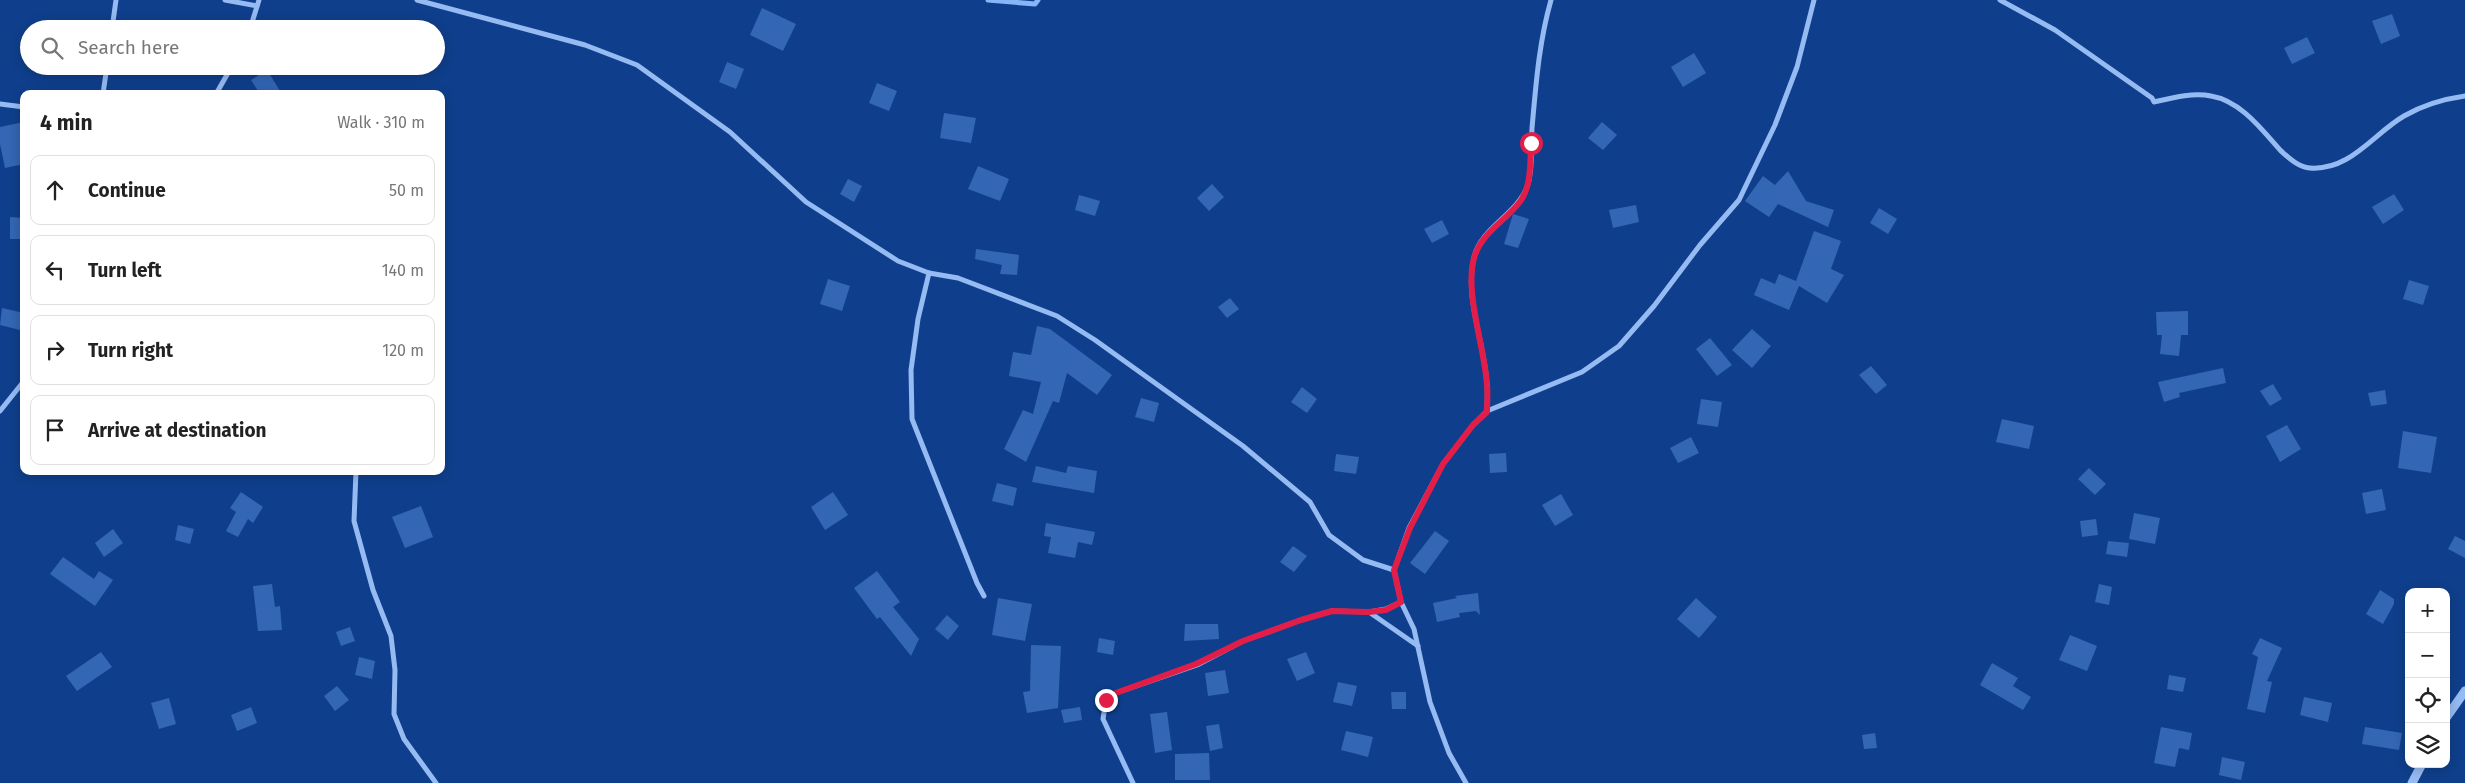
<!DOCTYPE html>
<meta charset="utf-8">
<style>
:root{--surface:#fff;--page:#f6f6f6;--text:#222;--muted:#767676;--line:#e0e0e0}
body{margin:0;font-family:"Fira Sans",sans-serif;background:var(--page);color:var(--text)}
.controls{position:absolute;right:15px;bottom:15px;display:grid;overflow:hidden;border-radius:10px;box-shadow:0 2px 12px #0003}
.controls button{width:45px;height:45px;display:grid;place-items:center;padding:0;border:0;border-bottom:1px solid var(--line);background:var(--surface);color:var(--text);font:25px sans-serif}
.stop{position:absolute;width:15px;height:15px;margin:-11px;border:4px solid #e11d48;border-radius:50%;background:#fff}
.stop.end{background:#e11d48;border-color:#fff;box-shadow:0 1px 5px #0008}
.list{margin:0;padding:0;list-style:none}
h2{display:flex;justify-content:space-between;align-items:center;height:65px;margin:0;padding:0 20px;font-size:21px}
h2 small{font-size:16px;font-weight:400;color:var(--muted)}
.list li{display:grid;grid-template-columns:32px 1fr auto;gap:15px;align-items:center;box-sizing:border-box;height:70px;margin:0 10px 10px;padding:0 10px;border:1px solid var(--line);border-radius:10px}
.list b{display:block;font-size:19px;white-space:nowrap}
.list em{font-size:16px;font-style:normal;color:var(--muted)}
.icon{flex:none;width:28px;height:28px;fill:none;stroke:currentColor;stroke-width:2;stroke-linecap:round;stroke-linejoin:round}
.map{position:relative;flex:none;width:2465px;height:783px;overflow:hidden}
.search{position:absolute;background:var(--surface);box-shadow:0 2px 12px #0003;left:20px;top:20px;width:425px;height:55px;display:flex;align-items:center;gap:12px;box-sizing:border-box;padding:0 18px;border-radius:28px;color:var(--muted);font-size:19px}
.panel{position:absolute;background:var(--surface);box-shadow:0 2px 12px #0003;left:20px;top:90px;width:425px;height:385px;border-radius:10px}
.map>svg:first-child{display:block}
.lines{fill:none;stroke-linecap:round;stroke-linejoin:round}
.stream{stroke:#87b5f7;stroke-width:5}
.building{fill:#3366b4}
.minor{stroke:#96bbf3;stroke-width:5}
.tertiary{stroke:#96bbf3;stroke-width:9}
.route{stroke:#e11d48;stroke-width:6}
</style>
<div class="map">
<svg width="2465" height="783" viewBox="0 0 2465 783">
<rect width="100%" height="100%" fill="#0f3f8c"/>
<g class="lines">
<!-- stream -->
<path class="stream" d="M988,0L1035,4L1038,0"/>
</g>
<!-- building -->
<g class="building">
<path d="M762,8L796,24L783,51L750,35Z"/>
<path d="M2392,14L2400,36L2381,44L2372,21Z"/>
<path d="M2307,37L2315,53L2292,64L2284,48Z"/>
<path d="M1694,53L1706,73L1683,87L1671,67Z"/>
<path d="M727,62L744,69L736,89L719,82Z"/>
<path d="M267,70L282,94H260L251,80Z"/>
<path d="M877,83L897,91L889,111L869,103Z"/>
<path d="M944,113L976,118L971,143L940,138Z"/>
<path d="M24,122V164L5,168L0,144V127Z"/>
<path d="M1602,122L1617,135L1603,150L1588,138Z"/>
<path d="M978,166L1009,179L1000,201L968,189Z"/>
<path d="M1788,171L1806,201L1834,210L1828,227L1778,204L1769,217L1745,201L1763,176L1775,185Z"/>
<path d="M848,179L862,186L854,202L840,194Z"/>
<path d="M1212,184L1224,197L1209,211L1197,198Z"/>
<path d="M2394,194L2404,210L2383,224L2372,207Z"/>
<path d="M1079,195L1100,201L1095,216L1075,210Z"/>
<path d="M1636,205L1639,222L1613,228L1609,210Z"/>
<path d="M1879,208L1897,219L1888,234L1870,223Z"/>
<path d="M1513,214L1529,219L1518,248L1504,244Z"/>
<path d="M10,217L24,218V239H10Z"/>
<path d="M1442,220L1449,234L1432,243L1424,229Z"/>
<path d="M1814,231L1841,241L1831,269L1844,275L1827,303L1799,286L1789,310L1754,295L1761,278L1775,284L1779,274L1796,281Z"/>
<path d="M976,249L1019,255L1017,275L1000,274L1002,265L975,259Z"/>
<path d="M828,279L850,286L842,311L820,304Z"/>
<path d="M2409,280L2429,286L2423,305L2403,299Z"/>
<path d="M1230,298L1239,309L1227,318L1218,307Z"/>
<path d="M2,308L24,313V331L0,325Z"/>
<path d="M2188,311V335H2181L2179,356L2160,354L2162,335H2157L2156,312Z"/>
<path d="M1037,326L1050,329L1112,375L1097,395L1067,373L1059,403L1053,401L1026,462L1004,449L1023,410L1033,414L1041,382L1009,376L1013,352L1031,355Z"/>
<path d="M1752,329L1771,346L1752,368L1732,350Z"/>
<path d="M1710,338L1732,365L1717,376L1696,349Z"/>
<path d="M1871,366L1887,385L1876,394L1859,375Z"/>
<path d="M2223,368L2226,383L2179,393L2180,397L2164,402L2158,382Z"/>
<path d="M2273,384L2282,399L2270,406L2260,391Z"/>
<path d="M1302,387L1317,399L1307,413L1291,402Z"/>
<path d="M2385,390L2387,404L2371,406L2368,393Z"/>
<path d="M1141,398L1159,403L1154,422L1135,417Z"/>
<path d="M1701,399L1722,402L1718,427L1697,424Z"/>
<path d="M2002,419L2034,426L2029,449L1996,442Z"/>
<path d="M2287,425L2301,449L2280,462L2266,436Z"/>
<path d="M2403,431L2437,437L2431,473L2398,468Z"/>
<path d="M1691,437L1699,453L1678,463L1670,448Z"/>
<path d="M1506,453L1507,472L1490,473L1489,454Z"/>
<path d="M1336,454L1359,457L1356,474L1334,471Z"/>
<path d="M1036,466L1066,473L1068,466L1097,471L1094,493L1032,482Z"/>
<path d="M2089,468L2106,484L2095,495L2078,479Z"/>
<path d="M997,483L1017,488L1013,506L992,501Z"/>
<path d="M2382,489L2386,510L2366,514L2362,493Z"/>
<path d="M241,492L263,507L253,523L248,519L238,537L226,531L236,512L230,508Z"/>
<path d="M833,492L848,515L825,530L811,507Z"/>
<path d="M1561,494L1573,515L1555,526L1542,505Z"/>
<path d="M421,506L433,537L405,548L392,517Z"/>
<path d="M2134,513L2160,518L2155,544L2129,539Z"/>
<path d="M2096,519L2098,535L2082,537L2080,521Z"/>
<path d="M1046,523L1095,532L1092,545L1078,542L1075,558L1048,553L1051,537L1044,536Z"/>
<path d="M178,525L194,529L190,544L175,540Z"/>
<path d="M113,529L123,543L104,557L95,543Z"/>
<path d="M1435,531L1449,541L1425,574L1410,563Z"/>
<path d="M2455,536L2465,541V558L2448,549Z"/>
<path d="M2108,541L2129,543L2127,557L2106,554Z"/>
<path d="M1293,546L1307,556L1294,572L1280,562Z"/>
<path d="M63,557L94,579L99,571L113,580L95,606L50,574Z"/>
<path d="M877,571L900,602L893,607L919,639L911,656L880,617L877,619L854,588Z"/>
<path d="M272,584L275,607L280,606L282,630L258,631L253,586Z"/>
<path d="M2099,584L2112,587L2109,605L2095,602Z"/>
<path d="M2380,590L2394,599V604L2383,624L2366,614Z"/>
<path d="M1478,593L1480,615L1476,611L1459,613L1460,617L1437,622L1433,603L1457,598L1455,596Z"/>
<path d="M998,598L1032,604L1025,641L992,635Z"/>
<path d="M1696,598L1717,617L1699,638L1677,619Z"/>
<path d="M947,615L959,626L948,640L935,629Z"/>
<path d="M1185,624H1218L1219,639L1184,641Z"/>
<path d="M350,627L355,641L341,646L336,632Z"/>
<path d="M2070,635L2097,646L2087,671L2059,660Z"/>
<path d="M1099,638L1115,641L1113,655L1097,652Z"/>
<path d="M2260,638L2282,648L2267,681L2272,682L2265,713L2247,709L2258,657L2252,654Z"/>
<path d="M1031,645L1061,646L1058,708L1027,713L1023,692L1030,691Z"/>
<path d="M101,652L112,667L77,691L66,676Z"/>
<path d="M1306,652L1315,673L1297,681L1287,659Z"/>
<path d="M359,657L375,661L372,679L355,675Z"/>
<path d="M1992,663L2018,678L2013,686L2031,697L2023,710L1980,685Z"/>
<path d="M1225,670L1229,693L1208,696L1205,673Z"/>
<path d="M2169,675L2186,678L2183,692L2167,689Z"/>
<path d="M1338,682L1357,686L1352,706L1333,702Z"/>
<path d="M337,686L349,700L335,711L324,696Z"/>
<path d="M1391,692H1406V709H1392Z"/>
<path d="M2304,697L2332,703L2328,722L2300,715Z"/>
<path d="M169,698L176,724L159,729L151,703Z"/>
<path d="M251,707L257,723L237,731L231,715Z"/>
<path d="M1080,707L1082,720L1064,723L1061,710Z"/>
<path d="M1167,712L1172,750L1155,753L1150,714Z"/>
<path d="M1219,724L1223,748L1210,751L1206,726Z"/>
<path d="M2161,727L2192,733L2189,750L2179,748L2175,767L2154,763Z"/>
<path d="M2365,727L2402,733L2399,750L2362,744Z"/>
<path d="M1346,731L1373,737L1368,757L1341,750Z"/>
<path d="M1875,733L1877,748L1864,749L1862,735Z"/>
<path d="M1209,753L1210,780H1175V754Z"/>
<path d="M2222,757L2245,762L2241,780L2219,775Z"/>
</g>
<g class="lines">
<!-- minor -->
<g class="minor">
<path d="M225,0L257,6"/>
<path d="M417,0L585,45L637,65L730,132L806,202L898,261L929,273L958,278L1057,316L1095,340L1243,446L1310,502L1329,535L1363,560L1394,570"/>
<path d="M2000,0L2055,30L2152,98L2154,102C2171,98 2193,92 2211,96C2241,101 2262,130 2281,151C2289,158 2298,167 2310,168C2350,171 2373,134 2404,116C2423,105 2444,99 2465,96"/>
<path d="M112,29L116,0"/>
<path d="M250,29L259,0"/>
<path d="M103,94L107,66"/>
<path d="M216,94L232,66"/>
<path d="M0,104L24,107"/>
<path d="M929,273L918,319L911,370L912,419L977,583L984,596"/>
<path d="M0,411L24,381"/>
<path d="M1487,411C1487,403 1488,394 1487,385C1485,343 1464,299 1474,257C1482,226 1519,214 1528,184C1533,167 1531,145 1532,128C1536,84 1539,42 1551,0"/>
<path d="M356,471L354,521L373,590L391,636L395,670L394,714L404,739L436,783"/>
<path d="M1369,612L1418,646"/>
<path d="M1133,783L1103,719L1106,700L1113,694L1197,665L1243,641L1301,620L1332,611L1369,612L1386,609L1401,602"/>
<path d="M1466,783L1449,753L1430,702L1414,629L1401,602L1394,570L1409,528L1443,464L1473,425L1487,411L1582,372L1619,346L1654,306L1700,245L1739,200L1775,125L1797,67L1814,0"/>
</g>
<!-- tertiary -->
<g class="tertiary">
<path d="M2446,718L2465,691"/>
<path d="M2412,783L2422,764"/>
</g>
</g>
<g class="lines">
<!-- route -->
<path class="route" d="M1106,700L1113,694L1196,664L1243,641L1301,620L1332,611L1369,612L1386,610L1401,602L1394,570L1410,528L1443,464L1473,425L1487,412C1487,403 1488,393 1487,385C1485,348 1463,289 1475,255C1483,232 1505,221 1519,203C1532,187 1530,162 1531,143"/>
</g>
</svg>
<div class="controls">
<button>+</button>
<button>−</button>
<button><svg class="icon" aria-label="locate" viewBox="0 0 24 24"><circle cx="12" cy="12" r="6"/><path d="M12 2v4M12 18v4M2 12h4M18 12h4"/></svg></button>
<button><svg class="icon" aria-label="layers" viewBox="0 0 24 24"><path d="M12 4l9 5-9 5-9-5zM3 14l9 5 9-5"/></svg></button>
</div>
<div class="stop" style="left:1531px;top:143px"></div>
<div class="stop end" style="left:1106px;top:700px"></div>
<div class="search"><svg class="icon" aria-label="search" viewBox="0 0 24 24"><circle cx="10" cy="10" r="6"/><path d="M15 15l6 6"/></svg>Search here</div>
<section class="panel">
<h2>4 min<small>Walk · 310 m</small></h2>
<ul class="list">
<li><svg class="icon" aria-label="ahead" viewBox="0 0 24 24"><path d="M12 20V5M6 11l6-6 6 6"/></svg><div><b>Continue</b></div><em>50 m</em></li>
<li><svg class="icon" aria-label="left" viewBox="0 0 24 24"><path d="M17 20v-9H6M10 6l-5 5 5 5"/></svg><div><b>Turn left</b></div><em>140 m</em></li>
<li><svg class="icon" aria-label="right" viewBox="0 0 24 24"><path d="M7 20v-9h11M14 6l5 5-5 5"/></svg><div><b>Turn right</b></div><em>120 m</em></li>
<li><svg class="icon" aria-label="arrive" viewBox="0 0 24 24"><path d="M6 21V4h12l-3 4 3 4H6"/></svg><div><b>Arrive at destination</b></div></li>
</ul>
</section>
</div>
